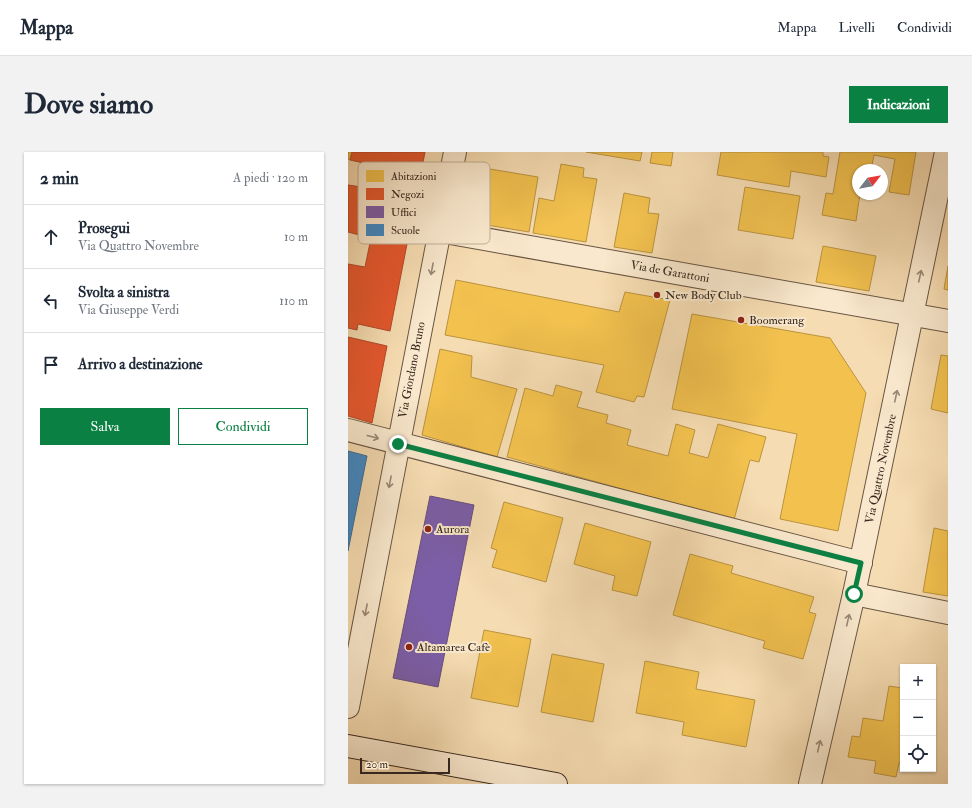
<!DOCTYPE html>
<html lang="it">
<meta charset="utf-8">
<style>
:root{--surface:#fff;--page:#f2f2f3;--text:#1f2937;--muted:#747a83;--line:#e0e1e3;--accent:#0b8043}
body{margin:0;font-family:"IM FELL Double Pica",serif;background:var(--page);color:var(--text)}
.controls{position:absolute;right:12px;bottom:12px;display:grid;overflow:hidden;border-radius:0px;box-shadow:0 1px 3px #0004}
.controls button{width:36px;height:36px;display:grid;place-items:center;padding:0;border:0;border-bottom:1px solid var(--line);background:var(--surface);color:var(--text);font:20px sans-serif}
.compass{position:absolute;left:504px;top:12px;width:36px;height:36px;border-radius:50%;background:var(--surface);box-shadow:0 1px 3px #0004;rotate:59deg}
.scale{position:absolute;left:12px;bottom:10px;width:90px;box-sizing:border-box;padding-left:4px;border:2px solid #38281e;border-top:0;font-size:11px;line-height:14px;white-space:nowrap;color:#38281e;-webkit-text-stroke:3px #f9e8cd;paint-order:stroke}
.stop{position:absolute;width:12px;height:12px;margin:-9px;border:3px solid #0b8043;border-radius:50%;background:#fff}
.stop.end{background:#0b8043;border-color:#fff;box-shadow:0 1px 4px #0008}
.list{margin:0;padding:0;list-style:none}
h2{display:flex;justify-content:space-between;align-items:center;height:52px;margin:0;padding:0 16px;font-size:17px}
h2 small{font-size:13px;font-weight:400;color:var(--muted)}
.list li{display:grid;grid-template-columns:26px 1fr auto;gap:12px;align-items:center;box-sizing:border-box;height:64px;padding:0 16px;border-top:1px solid var(--line)}
.list b{display:block;font-size:15px;white-space:nowrap}
.list p{margin:0;font-size:13px;white-space:nowrap;color:var(--muted)}
.list em{font-size:13px;font-style:normal;color:var(--muted)}
.actions{display:flex;gap:8px;padding:12px 16px}
.actions a{flex:1;padding:9px 0;border:1px solid var(--accent);border-radius:0px;text-align:center;font-size:14px;color:var(--accent)}
.actions .main{background:var(--accent);color:#fff}
.icon{flex:none;width:22px;height:22px;fill:none;stroke:currentColor;stroke-width:2;stroke-linecap:round;stroke-linejoin:round}
.map{position:relative;flex:none;width:600px;height:632px;overflow:hidden;border-radius:0px}
header{display:flex;align-items:center;gap:24px;box-sizing:border-box;height:56px;padding:0 20px;background:var(--surface);border-bottom:1px solid var(--line)}
header strong{font-size:19px}
nav{display:flex;gap:22px;margin-inline-start:auto;font-size:14px}
.intro{display:flex;align-items:center;justify-content:space-between;box-sizing:border-box;height:96px;padding:0 24px}
h1{margin:0;font-size:28px}
.button{padding:10px 18px;border-radius:0px;background:var(--accent);color:#fff;font-size:14px;font-weight:700}
main{display:flex;gap:24px;padding:0 24px}
aside{flex:1;background:var(--surface);border-radius:0px;box-shadow:0 1px 3px #0004}
.map>svg:first-child{display:block}
.homes{fill:#f2c14e;stroke:#ba9340}
.shops{fill:#e4572e;stroke:#b04929}
.offices{fill:#7b5ea7;stroke:#674e7e}
.schools{fill:#3f88c5;stroke:#3d6b93}
.lines{fill:none;stroke-linecap:round;stroke-linejoin:round}
.minor-casing{stroke:#685543;stroke-width:24}
.secondary-casing{stroke:#38281e;stroke-width:24}
.minor{stroke:#f9e8cd;stroke-width:22}
.secondary{stroke:#f9e8cd;stroke-width:22}
.oneway{stroke:#988876}
.route{stroke:#0b8043;stroke-width:5}
.poi-dot{fill:#8f2418;stroke:#f9e8cd;stroke-width:1.5}
.labels{text-anchor:middle;dominant-baseline:central;stroke-width:4;stroke-linejoin:round;paint-order:stroke}
.street-label{font-size:12px;fill:#38281e;stroke:#f9e8cd}
.poi-label{font-size:12px;fill:#38281e;stroke:#f9e8cd;text-anchor:start}
.key{fill:#f9e8cd;stroke:#bfae98;stroke-width:1}
.key-label{font-size:11px;fill:#38281e}
</style>
<header>
<strong>Mappa</strong>
<nav><a>Mappa</a><a>Livelli</a><a>Condividi</a></nav>
</header>
<div class="intro"><h1>Dove siamo</h1><a class="button">Indicazioni</a></div>
<main>
<aside>
<h2>2 min<small>A piedi · 120 m</small></h2>
<ul class="list">
<li><svg class="icon" aria-label="ahead" viewBox="0 0 24 24"><path d="M12 20V5M6 11l6-6 6 6"/></svg><div><b>Prosegui</b><p>Via Quattro Novembre</p></div><em>10 m</em></li>
<li><svg class="icon" aria-label="left" viewBox="0 0 24 24"><path d="M17 20v-9H6M10 6l-5 5 5 5"/></svg><div><b>Svolta a sinistra</b><p>Via Giuseppe Verdi</p></div><em>110 m</em></li>
<li><svg class="icon" aria-label="arrive" viewBox="0 0 24 24"><path d="M6 21V4h12l-3 4 3 4H6"/></svg><div><b>Arrivo a destinazione</b></div></li>
</ul>
<div class="actions"><a class="main">Salva</a><a>Condividi</a></div>
</aside>
<div class="map">
<svg width="600" height="632" viewBox="0 0 600 632">
<rect width="100%" height="100%" fill="#f6dcb2"/>
<filter id="stains"><feTurbulence type="fractalNoise" baseFrequency=".005" numOctaves="4"/><feColorMatrix values="0 0 0 0 .2 0 0 0 0 .09 0 0 0 0 .02 0 0 0 .5 -.17"/></filter>
<radialGradient id="worn" r=".72"><stop offset=".6" stop-color="#630" stop-opacity="0"/><stop offset="1" stop-color="#630" stop-opacity=".3"/></radialGradient>
<!-- homes -->
<g class="homes">
<path d="M0,0H4L2,8L0,7Z"/>
<path d="M238,0H294L292,9Z"/>
<path d="M304,0H325L323,14L302,11Z"/>
<path d="M373,0H475V4L481,5L478,25L443,19L441,35L369,23Z"/>
<path d="M492,0H568L561,43L541,40L547,7L526,3L523,18H510V42H512L508,69L474,63L478,41L485,42Z"/>
<path d="M213,12L236,16L235,25L249,27L238,90L185,81L191,46L206,49Z"/>
<path d="M124,14L190,25L181,80L115,69Z"/>
<path d="M397,35L452,44L445,87L390,78Z"/>
<path d="M276,41L302,46L300,61L311,62L304,101L266,95Z"/>
<path d="M475,94L528,104L521,139L468,130Z"/>
<path d="M600,114V138L596,137Z"/>
<path d="M108,128L271,160L277,140L322,148L296,245L289,244L286,250L248,240L256,213L97,183Z"/>
<path d="M344,162L482,186L518,241L490,379L432,367L449,282L324,257Z"/>
<path d="M92,197L124,204L123,225L169,237L149,305L74,283Z"/>
<path d="M593,203L600,204V261L583,257Z"/>
<path d="M208,233L234,240L229,255L260,263L258,271L283,278L279,293L320,304L328,272L347,278L341,301L360,306L370,272L418,285L411,310L402,308L386,368L159,305L177,236L205,244Z"/>
<path d="M156,350L215,366L198,430L144,415L149,398L143,396Z"/>
<path d="M237,371L303,390L289,444L264,438L267,424L226,412Z"/>
<path d="M586,376L600,379V444L575,440Z"/>
<path d="M342,402L385,414L383,421L466,445L461,460L468,462L455,507L415,496L417,489L325,463Z"/>
<path d="M136,478L183,487L170,555L123,546Z"/>
<path d="M204,502L256,512L245,570L193,560Z"/>
<path d="M297,509L351,520L348,537L407,548L398,595L334,583L336,570L288,561Z"/>
<path d="M541,534L555,536V612L551,611L548,625L526,621L528,609L500,605L504,584L512,585L515,566L535,569Z"/>
</g>
<!-- shops -->
<g class="shops">
<path d="M4,0H77L42,179L10,172L9,178L0,176V112L17,115L23,86L0,80V33L14,35L20,12L2,8Z"/>
<path d="M0,185L39,194L24,271L0,264Z"/>
</g>
<!-- offices -->
<path class="offices" d="M82,344L126,353L90,535L45,526Z"/>
<!-- schools -->
<path class="schools" d="M0,299L19,304L0,399Z"/>
<g class="lines">
<!-- minor casing -->
<g class="minor-casing">
<g id="minor">
<path d="M91,79L600,169"/>
<path d="M0,278L513,411"/>
<path d="M506,442L600,461"/>
<path d="M0,555L107,0"/>
<path d="M462,632L506,442L598,0"/>
</g>
</g>
<!-- secondary casing -->
<g class="secondary-casing">
<path id="secondary" d="M0,594L208,632"/>
</g>
<!-- minor -->
<use href="#minor" class="minor"/>
<!-- secondary -->
<use href="#secondary" class="secondary"/>
</g>
<!-- one-way arrows -->
<defs><path id="oneway-shaft" d="M-6 0H5M1.5-3L5.5 0L1.5 3" fill="none" stroke-width="1.6" stroke-linecap="round" stroke-linejoin="round"/></defs>
<g class="oneway">
<use href="#oneway-shaft" transform="translate(84 117) rotate(101)"/>
<use href="#oneway-shaft" transform="translate(572 124) rotate(-78)"/>
<use href="#oneway-shaft" transform="translate(548 244) rotate(-78)"/>
<use href="#oneway-shaft" transform="translate(25 285) rotate(15)"/>
<use href="#oneway-shaft" transform="translate(42 330) rotate(101)"/>
<use href="#oneway-shaft" transform="translate(18 458) rotate(101)"/>
<use href="#oneway-shaft" transform="translate(500 468) rotate(-77)"/>
<use href="#oneway-shaft" transform="translate(471 594) rotate(-77)"/>
</g>
<g class="lines">
<!-- route -->
<path class="route" d="M50,292L513,411L506,442"/>
</g>
<!-- markers -->
<g class="poi-dot">
<circle cx="309" cy="143" r="4"/>
<circle cx="393" cy="168" r="4"/>
<circle cx="80" cy="377" r="4"/>
<circle cx="61" cy="495" r="4"/>
</g>
<g class="labels">
<!-- street labels -->
<g class="street-label">
<text transform="translate(322 120) rotate(10)">Via de Garattoni</text>
<text transform="translate(64 218) rotate(-79)">Via Giordano Bruno</text>
<text transform="translate(533 317) rotate(-78)">Via Quattro Novembre</text>
</g>
<!-- poi labels -->
<g class="poi-label">
<text x="317" y="143">New Body Club</text>
<text x="401" y="168">Boomerang</text>
<text x="88" y="377">Aurora</text>
<text x="69" y="495">Altamarea Cafè</text>
</g>
</g>
<!-- legend -->
<rect x="10" y="10" width="132" height="82" rx="6" class="key"/>
<rect x="18" y="18" width="18" height="12" fill="#f2c14e"/>
<rect x="18" y="36" width="18" height="12" fill="#e4572e"/>
<rect x="18" y="54" width="18" height="12" fill="#7b5ea7"/>
<rect x="18" y="72" width="18" height="12" fill="#3f88c5"/>
<g class="key-label">
<text x="43" y="28">Abitazioni</text>
<text x="43" y="46">Negozi</text>
<text x="43" y="64">Uffici</text>
<text x="43" y="82">Scuole</text>
</g>
<rect width="100%" height="100%" filter="url(#stains)"/>
<rect width="100%" height="100%" fill="url(#worn)"/>
</svg>
<div class="controls">
<button>+</button>
<button>−</button>
<button><svg class="icon" aria-label="locate" viewBox="0 0 24 24"><circle cx="12" cy="12" r="6"/><path d="M12 2v4M12 18v4M2 12h4M18 12h4"/></svg></button>
</div>
<svg class="compass" viewBox="-18 -18 36 36"><path d="M0-13l5 13h-10z" fill="#e53935"/><path d="M0 13l5-13h-10z" fill="#747a83"/></svg>
<div class="scale">20 m</div>
<div class="stop" style="left:506px;top:442px"></div>
<div class="stop end" style="left:50px;top:292px"></div>
</div>
</main>
